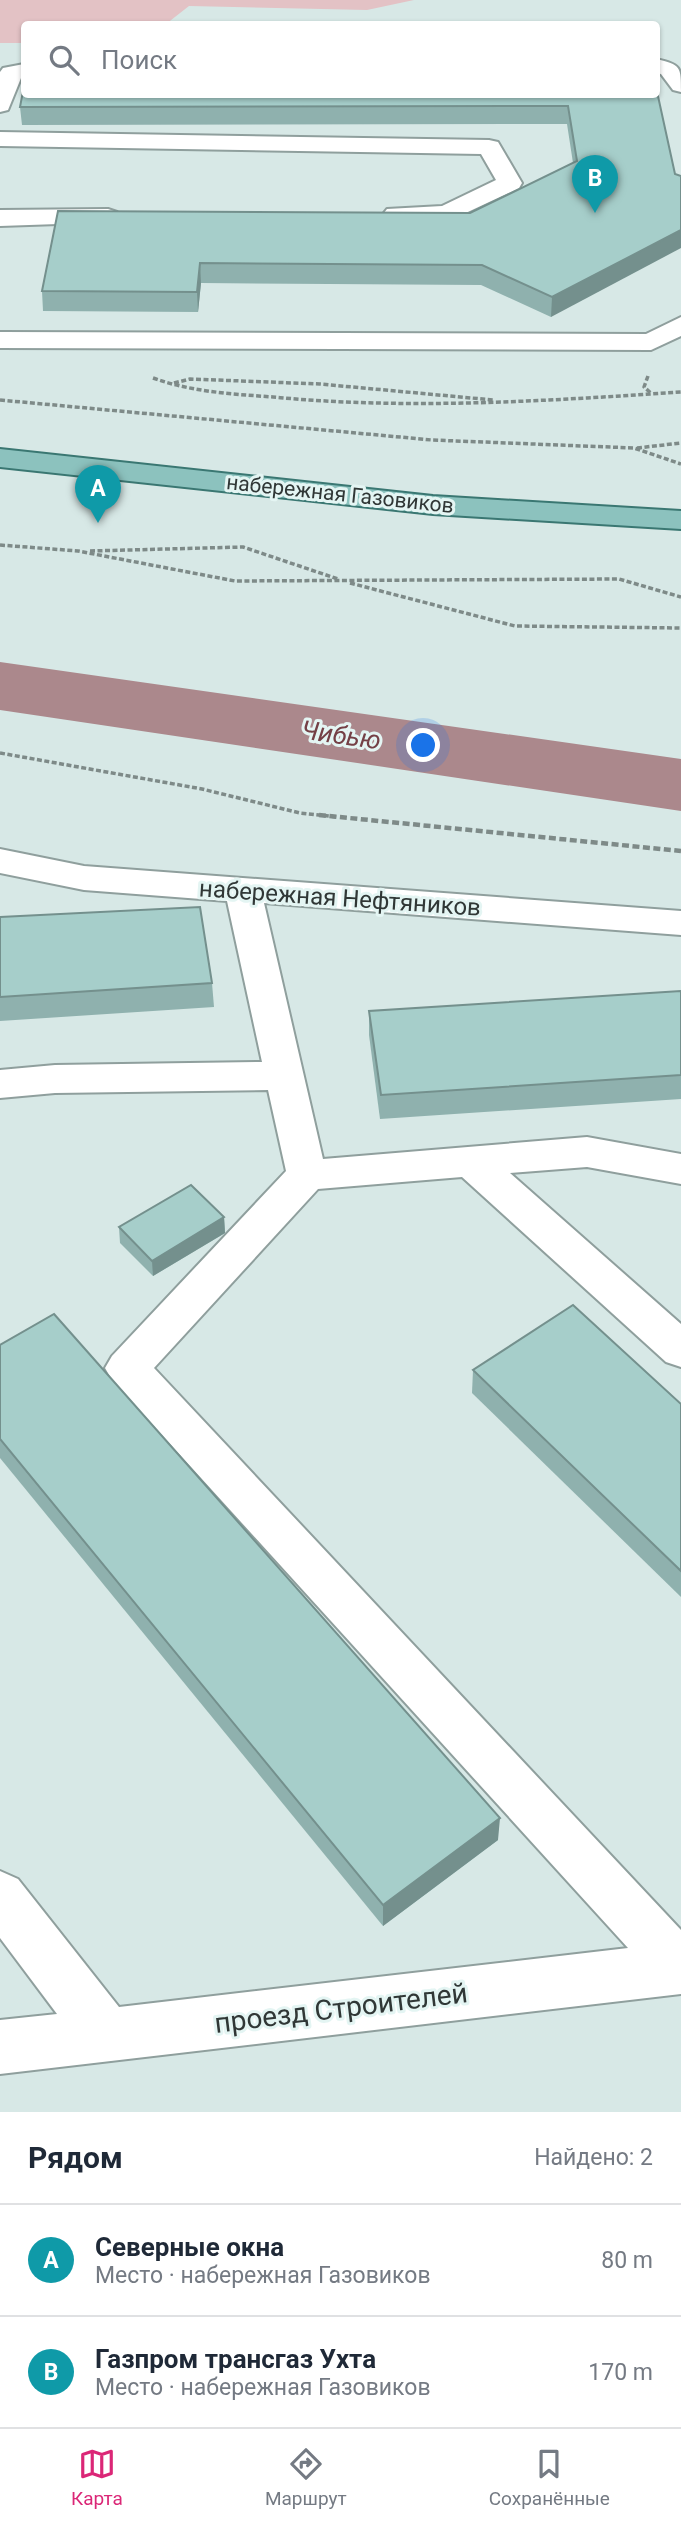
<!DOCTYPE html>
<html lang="ru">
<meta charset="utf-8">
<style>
:root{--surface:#fff;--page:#f6f6f7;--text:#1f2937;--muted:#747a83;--line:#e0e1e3;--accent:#db2777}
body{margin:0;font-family:Roboto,sans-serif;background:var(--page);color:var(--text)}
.you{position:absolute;left:424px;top:746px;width:24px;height:24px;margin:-18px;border:5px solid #fff;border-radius:50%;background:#1a73e8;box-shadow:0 0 0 10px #1a73e833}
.badge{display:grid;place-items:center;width:46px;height:46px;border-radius:50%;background:var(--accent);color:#fff;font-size:23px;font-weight:700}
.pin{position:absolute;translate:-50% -58px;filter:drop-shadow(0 2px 4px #0008)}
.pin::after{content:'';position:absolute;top:37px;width:24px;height:21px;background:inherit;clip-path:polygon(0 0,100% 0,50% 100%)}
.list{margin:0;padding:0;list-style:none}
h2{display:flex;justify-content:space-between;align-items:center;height:91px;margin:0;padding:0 28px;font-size:30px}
h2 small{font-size:23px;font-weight:400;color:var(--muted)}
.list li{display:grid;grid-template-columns:46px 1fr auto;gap:21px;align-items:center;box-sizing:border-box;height:112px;padding:0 28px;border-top:2px solid var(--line)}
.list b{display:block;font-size:26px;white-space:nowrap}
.list p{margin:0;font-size:23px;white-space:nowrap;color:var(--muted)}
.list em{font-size:23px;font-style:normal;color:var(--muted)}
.icon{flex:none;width:38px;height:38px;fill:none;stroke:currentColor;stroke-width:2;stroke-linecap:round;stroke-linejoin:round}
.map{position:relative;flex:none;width:681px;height:2112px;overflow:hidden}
.search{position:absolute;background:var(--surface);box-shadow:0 2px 5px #0004;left:21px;right:21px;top:21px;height:77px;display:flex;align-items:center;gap:18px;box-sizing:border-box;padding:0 24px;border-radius:7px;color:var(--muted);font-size:26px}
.sheet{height:315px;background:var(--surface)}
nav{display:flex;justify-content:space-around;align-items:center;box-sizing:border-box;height:98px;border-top:2px solid var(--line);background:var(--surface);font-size:19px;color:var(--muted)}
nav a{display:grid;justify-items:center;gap:4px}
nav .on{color:var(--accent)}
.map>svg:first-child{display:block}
.green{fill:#e3c2c5}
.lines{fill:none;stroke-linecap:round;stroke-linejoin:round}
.river{fill:#ab888c;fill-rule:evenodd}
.minor-casing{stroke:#8f9f9d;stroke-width:4}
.major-casing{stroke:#3a7772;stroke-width:4}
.path-far1{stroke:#7e8a88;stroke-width:3.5;stroke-dasharray:5 2.5;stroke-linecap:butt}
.path{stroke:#7e8a88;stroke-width:4.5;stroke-dasharray:7 3.5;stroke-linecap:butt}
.minor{fill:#fff;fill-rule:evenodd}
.major{fill:#8cc2be;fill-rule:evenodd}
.wall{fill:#8fb1ae}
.shaded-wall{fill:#74908d}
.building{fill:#a6ceca;stroke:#74908d;stroke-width:2}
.labels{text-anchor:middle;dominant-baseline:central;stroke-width:6;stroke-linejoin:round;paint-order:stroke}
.far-street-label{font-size:21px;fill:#303736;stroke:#e4f5f3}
.street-label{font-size:24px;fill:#303736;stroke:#e4f5f3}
.water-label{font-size:26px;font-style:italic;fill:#744046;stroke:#e4f5f3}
.near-street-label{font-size:28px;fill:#303736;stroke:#e4f5f3}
</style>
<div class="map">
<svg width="681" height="2112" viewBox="0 0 681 2112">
<rect width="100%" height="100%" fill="#d7e8e6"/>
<!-- green -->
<path class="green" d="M0,0H414L367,10L189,6L166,24H24V43H0Z"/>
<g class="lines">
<!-- river -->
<path class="river" d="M0,662L681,759V811L0,710Z"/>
<!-- minor casing -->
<g class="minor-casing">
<g id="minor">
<path d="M656,59C681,65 681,66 681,92L673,90L661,74L656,73Z"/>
<path d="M24,64V78H21L8,110L0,112V72L3,68Z"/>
<path d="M0,132L489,140L498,142L522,183L519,188L455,218L396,222L387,219L383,214L387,209L442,206L496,180L481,154L0,146Z"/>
<path d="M108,209L117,212L121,217L117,222L0,226V210Z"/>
<path d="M681,317V336L651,350L0,348V332L646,334Z"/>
<path d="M0,849L84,866L681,911V935L264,903L323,1159L587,1137L681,1154V1184L587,1167L510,1173L681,1324V1367L666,1362L462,1177L318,1189L154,1368L681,1930V1994L0,2074V2020L57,2014L0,1938V1871L18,1879L119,2007L628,1948L112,1380L105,1368L112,1356L286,1171L268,1090L55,1093L0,1098V1070L55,1065L262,1062L227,901L84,890L0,873Z"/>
</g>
</g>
<!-- major casing -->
<g class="major-casing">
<path id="major" d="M0,449L433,496L681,511V529L433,514L0,467Z"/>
</g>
<!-- path-far1 -->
<g class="path-far1">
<path d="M648,376L644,387L652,394"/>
<path d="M153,378C192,392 232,394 273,397C408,410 545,401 681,392"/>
<path d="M174,383L190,379L320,384L493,400"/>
<path d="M0,400L432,440L634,448L681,464"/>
<path d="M637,448L681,443"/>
<path d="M0,545L78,551L235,581L619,579L681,597"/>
<path d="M90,551L243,547L338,579"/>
<path d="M350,583L515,626L681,628"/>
<path d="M0,753L202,789L300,813L337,817"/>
</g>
<!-- path -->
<path class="path" d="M319,815L681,851"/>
<!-- minor -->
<use href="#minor" class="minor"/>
<!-- major -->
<use href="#major" class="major"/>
</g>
<!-- wall -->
<g class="wall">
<path d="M656,94L551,317L481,285L201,283L198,312L43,311L42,291L470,213L573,163L567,124L22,125L20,107Z"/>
<path d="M0,917L212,983L214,1007L0,1021Z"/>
<path d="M681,991V1099L380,1119L369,1035V1011Z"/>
<path d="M224,1217L225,1233L153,1276L120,1243L119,1227Z"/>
<path d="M0,1345L498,1840L383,1926L0,1458Z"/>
<path d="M473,1370L681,1404V1597L472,1393Z"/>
</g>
<!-- shaded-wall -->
<g class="shaded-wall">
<path d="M681,230V248L551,317L552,297Z"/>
<path d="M200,263L201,283L198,312L197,292Z"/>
<path d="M224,1217L225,1233L153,1276L152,1261Z"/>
<path d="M500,1818L498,1840L383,1926V1905Z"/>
</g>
<!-- building -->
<g class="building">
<path d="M24,86V94H656V87L675,174L681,176V230L552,297L482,265L200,263L197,292L42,291L58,211L470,213L577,161L568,106L20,107Z"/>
<path d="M200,907L212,983L0,997V917Z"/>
<path d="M681,991V1075L381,1095L369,1011Z"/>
<path d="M191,1185L224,1217L152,1261L119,1227Z"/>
<path d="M573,1305L681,1404V1571L473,1370Z"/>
<path d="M54,1314L500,1818L383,1905L0,1439V1345Z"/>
</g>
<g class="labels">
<!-- far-street labels -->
<g class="far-street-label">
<text transform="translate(340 494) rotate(6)">набережная Газовиков</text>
</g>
<!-- street labels -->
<g class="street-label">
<text transform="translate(340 898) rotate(4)">набережная Нефтяников</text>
</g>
<!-- water labels -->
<g class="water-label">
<text transform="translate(341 735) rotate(8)">Чибью</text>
</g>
<!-- near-street labels -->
<g class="near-street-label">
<text transform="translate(341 2008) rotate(-7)">проезд Строителей</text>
</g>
</g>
</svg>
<div class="you"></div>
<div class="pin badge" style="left:98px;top:523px;background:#0f9aa8">A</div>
<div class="pin badge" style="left:595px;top:213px;background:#0f9aa8">B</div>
<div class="search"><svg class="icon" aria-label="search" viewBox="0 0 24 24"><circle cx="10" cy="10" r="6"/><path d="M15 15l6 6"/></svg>Поиск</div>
</div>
<section class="sheet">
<h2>Рядом<small>Найдено: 2</small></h2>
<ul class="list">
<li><span class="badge" style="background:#0f9aa8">A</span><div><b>Северные окна</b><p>Место · набережная Газовиков</p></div><em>80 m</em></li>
<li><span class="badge" style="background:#0f9aa8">B</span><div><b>Газпром трансгаз Ухта</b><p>Место · набережная Газовиков</p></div><em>170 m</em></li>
</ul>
</section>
<nav>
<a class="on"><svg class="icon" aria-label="map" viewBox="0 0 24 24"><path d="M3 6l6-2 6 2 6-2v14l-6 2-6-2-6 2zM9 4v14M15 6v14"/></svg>Карта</a>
<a><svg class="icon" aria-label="directions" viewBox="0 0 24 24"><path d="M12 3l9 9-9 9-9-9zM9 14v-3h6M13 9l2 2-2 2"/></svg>Маршрут</a>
<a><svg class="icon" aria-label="saved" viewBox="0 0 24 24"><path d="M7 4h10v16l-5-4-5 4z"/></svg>Сохранённые</a>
</nav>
